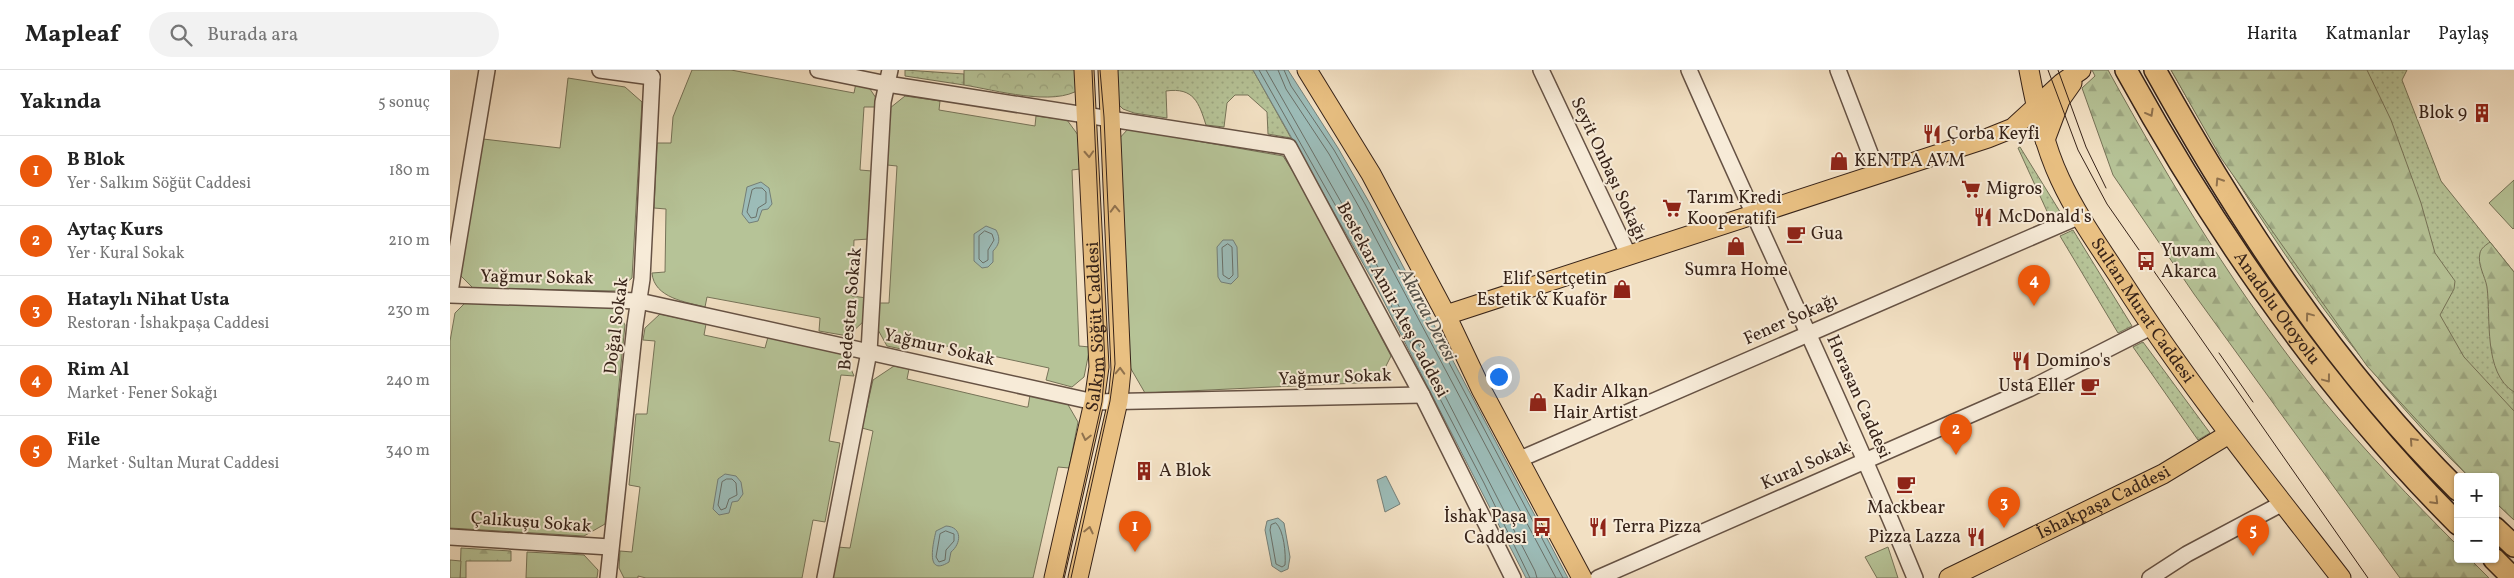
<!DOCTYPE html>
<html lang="tr">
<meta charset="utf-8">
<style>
:root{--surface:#fff;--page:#f2f2f2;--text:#222;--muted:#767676;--line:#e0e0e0;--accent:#ea580c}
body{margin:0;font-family:Vollkorn,serif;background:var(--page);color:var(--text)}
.controls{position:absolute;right:15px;bottom:15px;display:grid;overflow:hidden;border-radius:5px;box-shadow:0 1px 4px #0004}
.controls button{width:45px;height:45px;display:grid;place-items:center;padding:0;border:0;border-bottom:1px solid var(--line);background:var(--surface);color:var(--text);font:25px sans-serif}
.you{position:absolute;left:1048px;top:306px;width:18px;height:18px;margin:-12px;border:4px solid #fff;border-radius:50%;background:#1a73e8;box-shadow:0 0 0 8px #1a73e833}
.badge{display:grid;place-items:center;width:32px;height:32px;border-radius:50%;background:var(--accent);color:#fff;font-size:16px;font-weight:700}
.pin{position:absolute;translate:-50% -41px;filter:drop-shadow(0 1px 2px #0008)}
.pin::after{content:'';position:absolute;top:26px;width:18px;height:15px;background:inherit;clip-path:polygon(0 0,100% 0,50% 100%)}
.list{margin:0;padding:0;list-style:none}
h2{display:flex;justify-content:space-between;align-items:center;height:65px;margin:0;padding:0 20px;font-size:21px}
h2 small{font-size:16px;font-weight:400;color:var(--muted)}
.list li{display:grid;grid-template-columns:32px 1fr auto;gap:15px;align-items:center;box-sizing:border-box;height:70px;padding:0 20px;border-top:1px solid var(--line)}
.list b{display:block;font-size:19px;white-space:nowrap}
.list p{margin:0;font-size:16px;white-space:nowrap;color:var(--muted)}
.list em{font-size:16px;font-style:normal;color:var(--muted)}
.icon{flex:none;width:28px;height:28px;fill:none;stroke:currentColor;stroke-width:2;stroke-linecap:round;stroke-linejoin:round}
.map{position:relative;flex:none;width:2064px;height:508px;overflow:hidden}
header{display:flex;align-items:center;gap:30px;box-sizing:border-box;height:70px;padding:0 25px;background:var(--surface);border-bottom:1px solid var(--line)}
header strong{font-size:24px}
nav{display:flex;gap:28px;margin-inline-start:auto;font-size:18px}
.search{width:350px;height:45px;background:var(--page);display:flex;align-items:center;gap:12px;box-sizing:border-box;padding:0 18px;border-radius:28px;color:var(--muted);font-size:19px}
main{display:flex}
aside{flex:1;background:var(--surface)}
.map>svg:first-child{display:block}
.grass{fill:url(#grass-dots);stroke:#767358}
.forest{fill:url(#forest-firs);stroke:#767358}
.park{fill:url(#park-crowns);stroke:#767358}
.garden{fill:#b6c397;stroke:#767358}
.water{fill:#9cbcb8;stroke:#747f78}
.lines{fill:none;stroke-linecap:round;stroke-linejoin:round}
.shore{stroke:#6a7068;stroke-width:1}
.minor-casing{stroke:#665244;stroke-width:18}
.major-casing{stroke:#372319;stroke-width:21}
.highway-casing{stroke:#372319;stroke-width:24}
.minor{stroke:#f7ebd8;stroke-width:15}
.major{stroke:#e9c082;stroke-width:19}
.highway{stroke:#e9c082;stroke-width:21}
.tram{stroke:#372319;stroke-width:1}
.oneway{stroke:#90724e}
.labels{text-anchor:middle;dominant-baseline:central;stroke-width:4;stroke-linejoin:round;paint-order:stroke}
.poi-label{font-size:18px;fill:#372319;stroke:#f7ebd8;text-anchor:start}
.street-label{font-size:18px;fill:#372319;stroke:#f7ebd8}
.water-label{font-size:19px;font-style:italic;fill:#555149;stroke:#f7ebd8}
</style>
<header>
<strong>Mapleaf</strong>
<div class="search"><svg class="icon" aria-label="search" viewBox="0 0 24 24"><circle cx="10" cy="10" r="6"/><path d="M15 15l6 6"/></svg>Burada ara</div>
<nav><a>Harita</a><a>Katmanlar</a><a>Paylaş</a></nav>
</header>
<main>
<aside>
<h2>Yakında<small>5 sonuç</small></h2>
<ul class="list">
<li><span class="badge">1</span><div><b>B Blok</b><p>Yer · Salkım Söğüt Caddesi</p></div><em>180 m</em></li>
<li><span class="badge">2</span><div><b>Aytaç Kurs</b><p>Yer · Kural Sokak</p></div><em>210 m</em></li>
<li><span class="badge">3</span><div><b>Hataylı Nihat Usta</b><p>Restoran · İshakpaşa Caddesi</p></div><em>230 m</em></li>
<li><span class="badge">4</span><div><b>Rim Al</b><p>Market · Fener Sokağı</p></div><em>240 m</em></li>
<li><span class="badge">5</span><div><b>File</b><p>Market · Sultan Murat Caddesi</p></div><em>340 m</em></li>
</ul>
</aside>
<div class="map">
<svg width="2064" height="508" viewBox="0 0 2064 508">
<defs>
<pattern id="grass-dots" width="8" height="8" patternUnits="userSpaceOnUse" patternTransform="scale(1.25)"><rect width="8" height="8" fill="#b6c397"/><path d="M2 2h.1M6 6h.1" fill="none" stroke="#9da782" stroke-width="1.8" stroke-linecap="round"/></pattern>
<pattern id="forest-firs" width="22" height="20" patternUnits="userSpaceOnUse" patternTransform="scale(1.25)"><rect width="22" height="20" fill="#b6c397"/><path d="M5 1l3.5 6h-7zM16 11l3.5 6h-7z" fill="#9da782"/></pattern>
<pattern id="park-crowns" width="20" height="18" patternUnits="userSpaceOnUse" patternTransform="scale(1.25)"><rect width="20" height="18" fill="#b6c397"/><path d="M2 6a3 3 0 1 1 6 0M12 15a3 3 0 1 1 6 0" fill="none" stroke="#9da782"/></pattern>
</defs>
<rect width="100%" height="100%" fill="#f2e0c3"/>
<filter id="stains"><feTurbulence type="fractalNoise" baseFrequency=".004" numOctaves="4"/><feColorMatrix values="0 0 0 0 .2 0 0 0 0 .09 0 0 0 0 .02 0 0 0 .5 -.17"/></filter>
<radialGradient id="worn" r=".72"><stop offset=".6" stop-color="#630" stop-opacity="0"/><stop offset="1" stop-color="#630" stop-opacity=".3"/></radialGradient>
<!-- grass -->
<g class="grass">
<path d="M455,0L514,4V15L455,6Z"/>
<path d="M662,0H803L841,68L818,64L817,42L798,25H785L777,33L774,57L756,55C749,33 744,17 716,21L717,48L684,43L673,39L664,30Z"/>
<path d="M1721,0H1957L1952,10L1991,111L2064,202V450L2045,432V407H2019C1901,293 1801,142 1721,0Z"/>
<path d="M1570,77L1612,145L1601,150L1568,78Z"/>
<path d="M1623,160L1682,256L1668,263L1610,166Z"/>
<path d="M1693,272L1760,363L1748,370L1683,277Z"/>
</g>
<!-- forest -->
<g class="forest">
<path d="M1642,0H1658C1721,114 1789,227 1872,329C1914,380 1961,429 2008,476V489H2020L2039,508H1950L1744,224L1663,105L1632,18L1645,6Z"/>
<path d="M1721,0H1917L1941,50L1971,133L1985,183L2005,211L2004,219L1990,245L2014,287L2064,341V450L2045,432V407H2019L1917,296L1771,88Z"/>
<path d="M2040,172L2064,202V322C2033,303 2041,248 2037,217C2035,206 2027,194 2030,183C2031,178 2036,175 2040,172Z"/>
<path d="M11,478L61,481V491H16V508H10Z"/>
</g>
<!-- park -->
<path class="park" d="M514,0H629L630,19C604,37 545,20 514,15Z"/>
<!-- garden -->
<g class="garden">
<path d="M242,0H281L404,23L406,13L418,16L426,28V37H414L410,100L422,101L419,169L404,170L402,226L417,228L415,250L398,266L369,261L370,248L257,227L255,237C236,232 204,228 202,203L215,202L216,139L204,138L207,73H221L223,47Z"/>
<path d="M118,8L175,17L192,32L182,208L167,221L23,218L10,205L33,69L110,78Z"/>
<path d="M455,26L490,31L489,40L585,56L586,46L617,50L628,65L630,99L622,100L629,276L640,277L634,307L622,317L596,310L599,298L459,268L456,280L437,276L427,258L429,233H439L447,96L437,95L440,38Z"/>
<path d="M678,59L833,86L847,108L941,286L928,312L695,323L677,292L667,71Z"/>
<path d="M2064,110V158L2063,159L2039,133Z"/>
<path d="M15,233L164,235L175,255L155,454L134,466L0,458V271L5,243Z"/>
<path d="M210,244L256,254L254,265L315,278L318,267L395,285L404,306L391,305L379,371L390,373L375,452L363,450L352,508H196L188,506V508H174L169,498L170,481L182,482L190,417L179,415L186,344H197L205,271L193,270L195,258Z"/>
<path d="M444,296L459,299L457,309L576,337H578L580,325L617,333L628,352L619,398L608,397L583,508H381L387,477L400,478L423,361L412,358L423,310Z"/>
<path d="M1438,477L1448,508H1427L1415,487Z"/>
<path d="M77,482L134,485L148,500L147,508H76Z"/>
<path d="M0,490L11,491L10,508H0Z"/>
</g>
<!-- water -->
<g class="water">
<path d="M803,0H838L888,78L919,132L1118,508H1076L927,218Z"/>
<path d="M311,112L319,118L322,134L318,139L312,140L308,151L299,153L292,144L297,117Z"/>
<path d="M536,156L546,160C551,169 549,175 543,181V192L538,197L532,198L524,191V164Z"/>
<path d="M773,170H783L787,177L788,207L781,214L771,212L768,207L767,177Z"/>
<path d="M275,404L286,406L291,412L293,424L288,431L282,432L279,443L269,445L263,439L268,409Z"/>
<path d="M936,406L950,434L935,442L927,410Z"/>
<path d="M828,448L834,453L840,487L838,499L831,502L822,496L815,460L817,451Z"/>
<path d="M496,456C513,457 511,474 501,482L499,492C474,508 484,470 486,461Z"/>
</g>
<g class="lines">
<!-- shore -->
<g class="shore">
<path d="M809,0L931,216L1034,413L1080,508"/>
<path d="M816,0L937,213L1085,501L1087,508"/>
<path d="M828,0L836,19L879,84L909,137L1106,508"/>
<path d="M834,0L841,16L884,80L915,134L1113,508"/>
<path d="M306,118H312L316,122V133L308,138L306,147L301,148L297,142L302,120Z"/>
<path d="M535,161L542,164L544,170L538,180V190L533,193L529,189V166Z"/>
<path d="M778,174L782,177L783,205L779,209L773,205L772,178Z"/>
<path d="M277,409H282L286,413L287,425L279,429L276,438L271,440L268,435L272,412Z"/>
<path d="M826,453C834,460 836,484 835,495L832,497L826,494L820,460L821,455Z"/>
<path d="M496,461L504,464V471L496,480L495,490L489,492L486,487L490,464Z"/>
</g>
<!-- minor casing -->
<g class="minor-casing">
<g id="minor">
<path d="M150,0L202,7"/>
<path d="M368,0L437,14L839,77L972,325L1063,508"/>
<path d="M1091,0L1179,186"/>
<path d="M1239,0C1314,170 1394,336 1465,508"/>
<path d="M1388,0L1428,104"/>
<path d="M0,222L37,0"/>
<path d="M0,225L189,231L644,332L972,325"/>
<path d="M1068,390L1630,146"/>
<path d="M0,467L160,477"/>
<path d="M158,508L185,255L192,209L202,7"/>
<path d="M375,508L419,282L433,32L440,0"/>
<path d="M1148,508L1579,319L1701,257"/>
<path d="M1700,508L1737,484L1833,433"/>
</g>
</g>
<!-- major casing -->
<g class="major-casing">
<g id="major">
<path d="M857,0L921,104L996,245L1031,319L1132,508"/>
<path id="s1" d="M1579,0C1586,37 1594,75 1610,109C1627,146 1651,179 1673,213C1739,316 1816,411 1891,508"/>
<path d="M1595,70L1610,30L1622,13"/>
<path d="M996,245L1538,68L1563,58L1612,13L1631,0"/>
<path id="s2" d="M604,508L644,332L649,297L634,0"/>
<path d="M628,508L668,331L671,300L658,0"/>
<path id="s3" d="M1499,508L1713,404L1779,364"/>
</g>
</g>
<!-- highway casing -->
<g class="highway-casing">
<g id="highway">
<path id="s4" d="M1676,0C1767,165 1874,320 2008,454"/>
<path d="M1705,0C1789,151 1884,297 2008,420"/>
<path d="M2045,458L2064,476"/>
<path d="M2044,489L2063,508"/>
</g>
</g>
<!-- minor -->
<use href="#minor" class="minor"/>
<!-- major -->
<use href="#major" class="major"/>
<!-- highway -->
<use href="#highway" class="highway"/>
<!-- tram -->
<g class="tram">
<path d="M1598,0L1628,80L1657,134L1918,508"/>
<path d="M1608,0L1636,77L1656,118"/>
<path d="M1769,283L1803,332"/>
<path d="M613,508L652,332L655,296L642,0"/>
<path d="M621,508L660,331L665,294L654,47L650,0"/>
</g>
</g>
<!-- one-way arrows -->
<defs><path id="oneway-chevron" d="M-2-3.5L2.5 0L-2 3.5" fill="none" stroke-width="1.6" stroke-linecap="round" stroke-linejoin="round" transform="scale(1.25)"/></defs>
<g class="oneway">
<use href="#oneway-chevron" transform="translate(1700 43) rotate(61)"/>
<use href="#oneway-chevron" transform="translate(639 84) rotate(87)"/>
<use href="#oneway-chevron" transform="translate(1769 111) rotate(-123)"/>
<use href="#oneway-chevron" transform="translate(665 139) rotate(-92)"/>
<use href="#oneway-chevron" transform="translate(1859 246) rotate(-127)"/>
<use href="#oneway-chevron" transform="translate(670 301) rotate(-88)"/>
<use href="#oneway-chevron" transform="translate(1877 309) rotate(53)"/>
<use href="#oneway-chevron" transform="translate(636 367) rotate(103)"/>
<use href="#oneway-chevron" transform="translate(1963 371) rotate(-132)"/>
<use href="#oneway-chevron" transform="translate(1985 431) rotate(45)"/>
<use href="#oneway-chevron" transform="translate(639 460) rotate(-77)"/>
</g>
<!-- icons -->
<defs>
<g id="building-bare" transform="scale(1.5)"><path d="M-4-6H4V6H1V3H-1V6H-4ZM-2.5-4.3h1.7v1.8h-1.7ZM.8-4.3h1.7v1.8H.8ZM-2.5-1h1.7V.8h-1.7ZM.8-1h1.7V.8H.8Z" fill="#8f2418" stroke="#f7ebd8" stroke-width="2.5" paint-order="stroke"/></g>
<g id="restaurant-bare" transform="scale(1.5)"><path d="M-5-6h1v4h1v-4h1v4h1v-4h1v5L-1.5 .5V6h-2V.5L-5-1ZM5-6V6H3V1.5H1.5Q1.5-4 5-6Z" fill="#8f2418" stroke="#f7ebd8" stroke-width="2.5" paint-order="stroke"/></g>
<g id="shop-bare" transform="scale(1.5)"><path d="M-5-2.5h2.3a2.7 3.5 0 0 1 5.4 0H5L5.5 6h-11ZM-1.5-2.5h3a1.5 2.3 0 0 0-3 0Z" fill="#8f2418" stroke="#f7ebd8" stroke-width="2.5" paint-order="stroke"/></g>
<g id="supermarket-bare" transform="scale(1.5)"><path d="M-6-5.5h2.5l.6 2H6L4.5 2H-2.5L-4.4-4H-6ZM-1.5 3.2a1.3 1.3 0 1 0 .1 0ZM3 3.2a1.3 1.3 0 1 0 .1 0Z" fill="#8f2418" stroke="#f7ebd8" stroke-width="2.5" paint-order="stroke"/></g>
<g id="cafe-bare" transform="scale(1.5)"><path d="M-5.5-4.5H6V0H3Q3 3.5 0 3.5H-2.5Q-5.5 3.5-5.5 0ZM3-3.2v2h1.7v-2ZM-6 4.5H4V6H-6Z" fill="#8f2418" stroke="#f7ebd8" stroke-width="2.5" paint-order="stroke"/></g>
<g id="bus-bare" transform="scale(1.5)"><path d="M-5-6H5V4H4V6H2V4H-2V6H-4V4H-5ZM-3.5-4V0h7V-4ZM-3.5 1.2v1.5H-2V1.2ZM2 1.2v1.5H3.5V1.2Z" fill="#8f2418" stroke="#f7ebd8" stroke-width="2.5" paint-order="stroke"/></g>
</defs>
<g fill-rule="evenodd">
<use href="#building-bare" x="2032" y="43"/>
<use href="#restaurant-bare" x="1482" y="64"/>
<use href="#shop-bare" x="1389" y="91"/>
<use href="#supermarket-bare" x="1521" y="119"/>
<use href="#supermarket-bare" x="1222" y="138"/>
<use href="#restaurant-bare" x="1533" y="147"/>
<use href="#cafe-bare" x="1346" y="164"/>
<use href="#shop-bare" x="1286" y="176"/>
<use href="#bus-bare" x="1696" y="191"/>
<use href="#shop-bare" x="1172" y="219"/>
<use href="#restaurant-bare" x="1571" y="291"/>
<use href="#cafe-bare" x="1640" y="316"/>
<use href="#shop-bare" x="1088" y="332"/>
<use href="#building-bare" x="694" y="401"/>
<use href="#cafe-bare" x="1456" y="414"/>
<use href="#bus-bare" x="1092" y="457"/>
<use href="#restaurant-bare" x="1148" y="457"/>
<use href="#restaurant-bare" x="1526" y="467"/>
</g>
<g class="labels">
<!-- poi labels -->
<g class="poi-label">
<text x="2017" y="43" text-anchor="end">Blok 9</text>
<text x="1497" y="64">Çorba Keyfi</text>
<text x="1404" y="91">KENTPA AVM</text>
<text x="1536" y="119">Migros</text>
<text x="1237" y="128">Tarım Kredi<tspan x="1237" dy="21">Kooperatifi</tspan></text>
<text x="1548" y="147">McDonald's</text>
<text x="1361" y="164">Gua</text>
<text x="1711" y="181">Yuvam<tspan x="1711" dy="21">Akarca</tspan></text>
<text x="1286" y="200" text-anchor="middle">Sumra Home</text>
<text x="1157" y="209" text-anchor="end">Elif Sertçetin<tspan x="1157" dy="21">Estetik &amp; Kuaför</tspan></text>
<text x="1586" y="291">Domino's</text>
<text x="1625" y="316" text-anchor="end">Usta Eller</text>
<text x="1103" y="322">Kadir Alkan<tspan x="1103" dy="21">Hair Artist</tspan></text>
<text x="709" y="401">A Blok</text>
<text x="1456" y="438" text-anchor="middle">Mackbear</text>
<text x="1077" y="447" text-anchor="end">İshak Paşa<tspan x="1077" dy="21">Caddesi</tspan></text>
<text x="1163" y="457">Terra Pizza</text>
<text x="1511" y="467" text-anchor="end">Pizza Lazza</text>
</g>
<!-- street labels -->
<g class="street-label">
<text transform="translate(1158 99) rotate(65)">Seyit Onbaşı Sokağı</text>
<text transform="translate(87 208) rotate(1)">Yağmur Sokak</text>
<text transform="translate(942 230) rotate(62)">Bestekar Amir Ateş Caddesi</text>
<text stroke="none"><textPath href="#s4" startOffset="282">Anadolu Otoyolu</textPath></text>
<text transform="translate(401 239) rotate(-85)">Bedesten Sokak</text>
<text stroke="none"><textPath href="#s1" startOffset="269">Sultan Murat Caddesi</textPath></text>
<text transform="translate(1341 250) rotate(-24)">Fener Sokağı</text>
<text transform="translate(167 256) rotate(-83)">Doğal Sokak</text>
<text stroke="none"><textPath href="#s2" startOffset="256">Salkım Söğüt Caddesi</textPath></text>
<text transform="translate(489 278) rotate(13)">Yağmur Sokak</text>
<text transform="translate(885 308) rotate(-2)">Yağmur Sokak</text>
<text transform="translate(1408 327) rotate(66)">Horasan Caddesi</text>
<text transform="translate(1356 396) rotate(-24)">Kural Sokak</text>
<text stroke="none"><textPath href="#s3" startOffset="172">İshakpaşa Caddesi</textPath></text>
<text transform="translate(81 453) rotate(4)">Çalıkuşu Sokak</text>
</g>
<!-- water labels -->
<g class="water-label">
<text transform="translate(977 245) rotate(62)">Akarca Deresi</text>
</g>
</g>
<rect width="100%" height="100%" filter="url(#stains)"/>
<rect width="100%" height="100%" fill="url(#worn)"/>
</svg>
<div class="controls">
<button>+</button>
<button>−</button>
</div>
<div class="you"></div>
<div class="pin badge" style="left:685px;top:482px">1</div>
<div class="pin badge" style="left:1506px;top:385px">2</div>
<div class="pin badge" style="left:1554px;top:458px">3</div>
<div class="pin badge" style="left:1584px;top:236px">4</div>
<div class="pin badge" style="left:1803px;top:486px">5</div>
</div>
</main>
